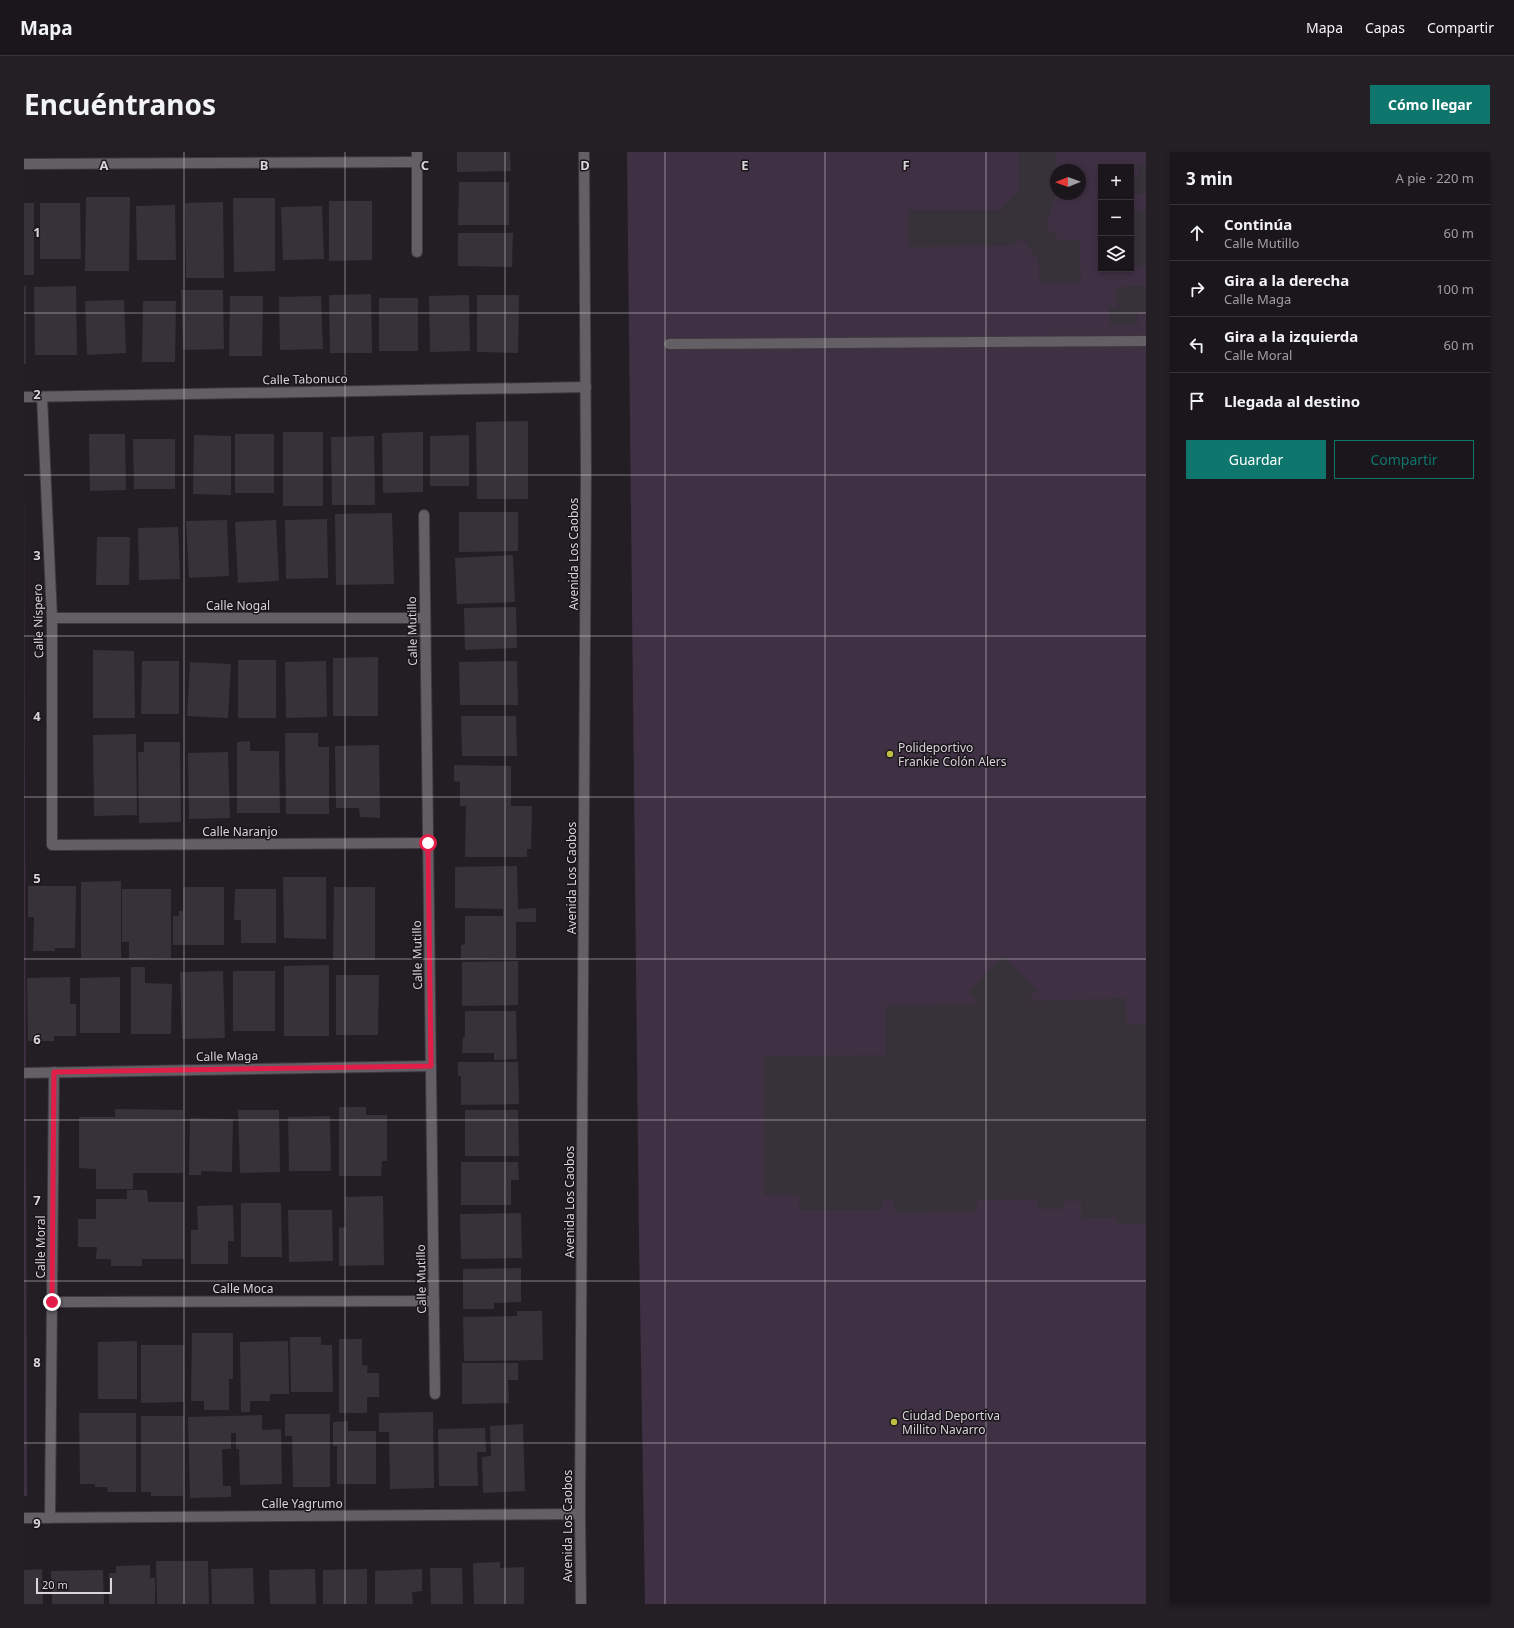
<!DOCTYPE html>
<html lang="es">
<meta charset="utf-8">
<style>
:root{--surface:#1a161b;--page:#231f24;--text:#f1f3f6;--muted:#9f9fa3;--line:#38353a;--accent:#0f766e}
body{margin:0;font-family:"Noto Sans",sans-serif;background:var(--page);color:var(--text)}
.controls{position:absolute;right:12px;top:12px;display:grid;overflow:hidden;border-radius:0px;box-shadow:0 2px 6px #0003}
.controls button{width:36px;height:36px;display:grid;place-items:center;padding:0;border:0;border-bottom:1px solid var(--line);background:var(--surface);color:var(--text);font:20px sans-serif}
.compass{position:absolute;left:1026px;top:12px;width:36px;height:36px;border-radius:50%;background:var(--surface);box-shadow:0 2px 6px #0003;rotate:269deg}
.scale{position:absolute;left:12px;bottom:10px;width:76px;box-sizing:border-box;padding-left:4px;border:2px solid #d8d4d8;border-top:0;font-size:11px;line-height:14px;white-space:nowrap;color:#d8d4d8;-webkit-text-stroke:3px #1a151b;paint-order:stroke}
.stop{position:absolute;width:12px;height:12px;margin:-9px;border:3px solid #e11d48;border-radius:50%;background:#fff}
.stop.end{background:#e11d48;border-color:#fff;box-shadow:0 1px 4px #0008}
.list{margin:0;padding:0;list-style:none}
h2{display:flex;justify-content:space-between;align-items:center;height:52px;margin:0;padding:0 16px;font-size:17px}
h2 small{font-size:13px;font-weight:400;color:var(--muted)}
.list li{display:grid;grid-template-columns:26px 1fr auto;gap:12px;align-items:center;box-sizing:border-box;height:56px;padding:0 16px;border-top:1px solid var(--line)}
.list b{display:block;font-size:15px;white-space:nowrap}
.list p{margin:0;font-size:13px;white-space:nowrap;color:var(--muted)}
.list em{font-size:13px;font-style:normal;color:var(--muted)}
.actions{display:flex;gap:8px;padding:12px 16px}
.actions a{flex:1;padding:9px 0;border:1px solid var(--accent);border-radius:0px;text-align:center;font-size:14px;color:var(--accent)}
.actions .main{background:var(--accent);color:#fff}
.icon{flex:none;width:22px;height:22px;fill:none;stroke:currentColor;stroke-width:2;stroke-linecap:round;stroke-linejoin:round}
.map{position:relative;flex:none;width:1122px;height:1452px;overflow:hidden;border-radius:0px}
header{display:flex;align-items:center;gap:24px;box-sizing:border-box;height:56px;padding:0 20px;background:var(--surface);border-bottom:1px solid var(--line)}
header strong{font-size:19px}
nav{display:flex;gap:22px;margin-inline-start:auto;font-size:14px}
.intro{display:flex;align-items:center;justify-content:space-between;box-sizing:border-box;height:96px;padding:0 24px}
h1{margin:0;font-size:28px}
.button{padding:10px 18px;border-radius:0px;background:var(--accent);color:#fff;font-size:14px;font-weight:700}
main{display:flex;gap:24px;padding:0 24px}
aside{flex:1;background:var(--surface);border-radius:0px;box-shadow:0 2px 6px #0003}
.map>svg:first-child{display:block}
.green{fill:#403044;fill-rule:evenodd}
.building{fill:#373239}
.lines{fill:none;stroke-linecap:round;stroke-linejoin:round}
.street-casing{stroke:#3d393e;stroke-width:12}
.street{stroke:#645e65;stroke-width:10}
.route{stroke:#e11d48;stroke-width:5}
.grid{fill:none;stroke:#d8d4d8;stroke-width:1;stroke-opacity:0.55}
.poi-dot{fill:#bebe42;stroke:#1a151b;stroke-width:1.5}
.labels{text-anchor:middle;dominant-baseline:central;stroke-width:3;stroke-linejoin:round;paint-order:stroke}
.street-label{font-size:12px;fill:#d8d4d8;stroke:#1a151b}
.poi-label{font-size:12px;fill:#d8d4d8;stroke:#1a151b;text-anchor:start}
.grid-label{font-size:13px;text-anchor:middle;font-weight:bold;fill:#d8d4d8;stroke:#1a151b;stroke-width:3;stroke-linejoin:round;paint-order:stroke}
</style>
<header>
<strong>Mapa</strong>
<nav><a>Mapa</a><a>Capas</a><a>Compartir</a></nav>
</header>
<div class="intro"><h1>Encuéntranos</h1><a class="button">Cómo llegar</a></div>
<main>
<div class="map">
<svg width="1122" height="1452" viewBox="0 0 1122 1452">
<rect width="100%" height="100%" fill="#231e24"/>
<!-- green -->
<g class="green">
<path d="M603,0H1122V1452H621L615,1088ZM1077,15H1107V117H1077ZM1032,18H1056V42H1032Z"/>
<path d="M0,314L3,1344H0Z"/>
</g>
<!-- building -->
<g class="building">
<path d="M433,0H486L487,19L433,20Z"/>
<path d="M995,0H1032L1031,46L1021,73L1035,88H1056L1057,131H1015V108L997,87L987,94L884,95V58H977L995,39Z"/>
<path d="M1114,12H1122V42H1107V25H1114Z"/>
<path d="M435,30H485V73H434Z"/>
<path d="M62,45H106L105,119H61Z"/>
<path d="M209,46H251V119L210,120Z"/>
<path d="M305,49H348V108L305,109Z"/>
<path d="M199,50L200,126H162L161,51Z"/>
<rect x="0" y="51" width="10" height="72"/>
<path d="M16,51H56L57,107H16Z"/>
<path d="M151,53L152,108H113L112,54Z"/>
<path d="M298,54L300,107L259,108L257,55Z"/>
<rect x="1107" y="59" width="15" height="56"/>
<path d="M434,81H489L488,115L434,114Z"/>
<rect x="0" y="134" width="2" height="78"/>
<path d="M52,134L53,203H11L10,135Z"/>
<path d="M1122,134V161H1113L1114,173H1086L1085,155H1092V135Z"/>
<path d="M157,138H199L200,197L159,198Z"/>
<path d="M347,142L348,201H306L305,143Z"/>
<path d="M445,143L446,199L406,200L405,144Z"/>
<path d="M453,143H495L494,201L453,200Z"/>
<path d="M206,144H239L238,204H205Z"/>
<path d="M297,144L299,197L256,198L255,145Z"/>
<rect x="355" y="146" width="39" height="53"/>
<path d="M100,148L102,201L63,203L61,149Z"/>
<path d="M119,149H152L151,210H118Z"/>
<path d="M504,269V347H453L452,270Z"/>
<rect x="259" y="280" width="40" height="74"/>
<path d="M399,280V340L359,341L358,281Z"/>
<path d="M65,282H101L102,338L66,339Z"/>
<rect x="211" y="282" width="39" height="59"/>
<path d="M170,283L207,284V343L169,342Z"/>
<path d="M445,283V334H406V284Z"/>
<path d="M350,284L351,353H308L307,285Z"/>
<path d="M109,287H151V337H110Z"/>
<path d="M435,360H494V399L435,400Z"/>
<path d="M368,361L370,432L312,433L311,362Z"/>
<path d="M303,367L304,426L262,427L261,368Z"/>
<path d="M203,368L205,424L165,426L162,369Z"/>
<path d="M252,368L255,429L214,431L211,370Z"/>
<path d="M154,375L156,427L115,428L114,376Z"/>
<path d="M73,385H106L105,433H72Z"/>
<path d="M489,403L491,450L433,452L431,406Z"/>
<path d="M492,455L493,496L441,498L440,456Z"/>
<path d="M69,498L110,499L111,566H69Z"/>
<path d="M354,505V564H309V506Z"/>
<rect x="214" y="508" width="38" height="58"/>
<path d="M118,509H155V562H117Z"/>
<path d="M302,509L303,565L262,566L261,510Z"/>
<path d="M493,509L494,553H436L435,510Z"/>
<path d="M166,510L207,512L204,566L163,564Z"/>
<path d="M437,564H492L493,604H438Z"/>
<path d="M261,581H294V595H305V662H262Z"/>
<path d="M112,582L113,663L70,664L69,583Z"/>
<path d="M226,589V599H255L256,661H213V590Z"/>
<path d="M120,590H156L157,670L115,671L114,600H120Z"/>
<path d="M355,593L356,666L336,665L335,656H312L311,594Z"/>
<path d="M204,600L206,666L165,667L164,601Z"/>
<path d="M430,613L487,614V654H508L507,697H503V705H441L442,654H436V630L430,629Z"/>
<path d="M493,714L494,757L512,756V770H492V806L437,807V793L441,792V764H479V757L431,756V715Z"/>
<path d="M259,725H302V787L260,786Z"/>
<path d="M97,729V806H57V730Z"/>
<path d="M4,734H52L51,796H31V799H9L10,765H4Z"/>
<path d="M159,735H200V793H149V764H155V759H159Z"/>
<path d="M310,735H351V808H309Z"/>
<path d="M98,737H147V806L105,807V790H98Z"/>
<path d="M211,737H252V791H217V768H210Z"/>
<path d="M979,804L1013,839L1003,849L1102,846L1103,873L1122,872V1072H1093V1066H1057V1049H1040V1057H1014V1047L953,1048V1060L871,1061L870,1048H858V1058H775V1043H740V904L862,903V853L956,852L944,840Z"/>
<path d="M494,809V853L438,854V810Z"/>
<path d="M305,813V884H260V814Z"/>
<path d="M107,815H121V831L148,832L147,882H107Z"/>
<path d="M199,819L201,886L158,887L156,820Z"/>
<rect x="209" y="819" width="42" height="60"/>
<path d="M312,823H355L354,883H312Z"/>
<path d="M46,825V852H52V884H30V889H4L3,826Z"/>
<path d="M96,825V881H56V826Z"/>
<path d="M441,859H492L493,907L470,908V901H438L439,885H441Z"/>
<path d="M434,910H494L495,952L437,953V924H434Z"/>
<path d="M315,955H342V963H363V1009H358L357,1024H315Z"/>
<path d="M91,957L159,958V1021H109V1037H72V1017L55,1016V965H91Z"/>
<path d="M214,958H255L256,1020L216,1021Z"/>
<path d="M441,958H494L495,1004H441Z"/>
<path d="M306,964L307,1019H265L264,965Z"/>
<path d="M166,966L209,967L208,1020L177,1019V1023H165Z"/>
<path d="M437,1010H494L495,1028H487V1053H437Z"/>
<path d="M103,1038H123L124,1050H160V1107H118V1114H87V1107H72L73,1095H54V1067H72V1047H103Z"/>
<path d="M359,1044L360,1113L315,1114V1076L322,1075L321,1045Z"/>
<path d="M217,1051H257L258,1105H217Z"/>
<path d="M209,1053L210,1089H204V1112H167V1078H174L173,1054Z"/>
<path d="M264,1058H308L309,1109L265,1110Z"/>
<path d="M497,1061L498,1106L437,1107L436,1062Z"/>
<path d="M497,1116V1150L470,1151V1157H439V1117Z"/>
<path d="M493,1159H518L519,1208L440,1209L439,1165L493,1164Z"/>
<path d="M168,1181H209V1227H205V1258H180V1249H167Z"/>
<path d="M266,1185H297V1193H308L309,1240H267Z"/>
<path d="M315,1187H338V1213L344,1214L343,1221H355V1245H343V1261H315Z"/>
<path d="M113,1189V1247H74V1190Z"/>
<path d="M264,1189L265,1242H246V1249H226V1260H217L216,1190Z"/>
<path d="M117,1193H160V1250L117,1251Z"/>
<path d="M438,1211H494V1228H484L485,1251L438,1252Z"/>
<path d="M409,1260L410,1336L366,1337L365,1280H355V1261Z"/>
<path d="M55,1261H112V1340H84L83,1335H71V1332H56Z"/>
<path d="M261,1262H306V1335H269L268,1284H261Z"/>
<path d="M238,1263V1278L257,1277L258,1332L216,1333L215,1297H212V1281H207V1297H198L199,1334H207V1345L166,1346L164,1265Z"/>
<path d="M117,1264H160L159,1344H127V1340H117Z"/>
<path d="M324,1269V1279H352V1332H313V1294H309V1270Z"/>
<path d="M499,1272L501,1339L459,1341L458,1305L467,1304L466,1274Z"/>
<path d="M461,1276L462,1300H453L454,1334H415L414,1277Z"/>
<path d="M132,1409H184L185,1452H133Z"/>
<path d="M476,1410V1416L500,1415V1452H450L449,1411Z"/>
<path d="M126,1413V1426H131V1452H85V1421H92V1414Z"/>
<path d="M229,1416L230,1452H188L187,1417Z"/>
<path d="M406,1416H438L439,1452H407Z"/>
<path d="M18,1417L19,1452H0V1418Z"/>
<path d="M291,1417L292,1452H246L245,1418Z"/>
<path d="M343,1417V1452H299V1418Z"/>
<path d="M398,1417V1439L388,1440L389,1452H351V1419Z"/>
<path d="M79,1418L80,1452H28L27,1419Z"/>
</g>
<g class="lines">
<!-- street casing -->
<g class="street-casing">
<g id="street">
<path d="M0,12L393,10"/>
<path d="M393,100V0"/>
<path d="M645,192L1122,189"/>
<path d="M0,245L562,235"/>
<path d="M18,245L28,466V693L404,691"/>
<path d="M400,363L411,1242"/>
<path d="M28,466H401"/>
<path d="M0,921L407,914"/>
<path d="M28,1150L410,1149"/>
<path d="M0,1366L556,1362"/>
<path d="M26,1366L30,920"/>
<path d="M557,1452L556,1362L562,321L560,0"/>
</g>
</g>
<!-- street -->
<use href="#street" class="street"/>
</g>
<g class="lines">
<!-- route -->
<path class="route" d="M28,1150L30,920L407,914L404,691"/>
</g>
<!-- grid -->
<path class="grid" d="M160,0V1452M321,0V1452M481,0V1452M641,0V1452M801,0V1452M962,0V1452M0,161H1122M0,323H1122M0,484H1122M0,645H1122M0,807H1122M0,968H1122M0,1129H1122M0,1291H1122"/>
<!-- markers -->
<g class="poi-dot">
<circle cx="866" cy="602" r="4"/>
<circle cx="870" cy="1270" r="4"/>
</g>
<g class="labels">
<!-- street labels -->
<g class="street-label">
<text transform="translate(281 227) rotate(-1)">Calle Tabonuco</text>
<text transform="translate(549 402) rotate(-90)">Avenida Los Caobos</text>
<text x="214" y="453">Calle Nogal</text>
<text transform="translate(14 469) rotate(-91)">Calle Níspero</text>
<text transform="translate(388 479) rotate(-91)">Calle Mutillo</text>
<text x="216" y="679">Calle Naranjo</text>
<text transform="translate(547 726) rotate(-90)">Avenida Los Caobos</text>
<text transform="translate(393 803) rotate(-91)">Calle Mutillo</text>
<text transform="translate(203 904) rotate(-1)">Calle Maga</text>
<text transform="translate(545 1050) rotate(-90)">Avenida Los Caobos</text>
<text transform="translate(16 1095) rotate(-90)">Calle Moral</text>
<text transform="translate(397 1127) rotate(-91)">Calle Mutillo</text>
<text x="219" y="1136">Calle Moca</text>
<text x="278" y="1351">Calle Yagrumo</text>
<text transform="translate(543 1374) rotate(-90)">Avenida Los Caobos</text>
</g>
<!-- poi labels -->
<g class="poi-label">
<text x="874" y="595">Polideportivo<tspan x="874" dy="14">Frankie Colón Alers</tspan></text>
<text x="878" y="1263">Ciudad Deportiva<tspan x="878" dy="14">Millito Navarro</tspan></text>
</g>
</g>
<g class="grid-label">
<text x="80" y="18">A</text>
<text x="240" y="18">B</text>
<text x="401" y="18">C</text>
<text x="561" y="18">D</text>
<text x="721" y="18">E</text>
<text x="882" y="18">F</text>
<text x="13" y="85">1</text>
<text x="13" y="247">2</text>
<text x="13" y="408">3</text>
<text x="13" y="569">4</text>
<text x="13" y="731">5</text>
<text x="13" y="892">6</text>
<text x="13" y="1053">7</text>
<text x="13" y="1215">8</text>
<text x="13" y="1376">9</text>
</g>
</svg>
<div class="controls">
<button>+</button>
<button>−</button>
<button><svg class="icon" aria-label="layers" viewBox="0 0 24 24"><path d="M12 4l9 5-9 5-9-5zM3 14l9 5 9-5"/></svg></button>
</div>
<svg class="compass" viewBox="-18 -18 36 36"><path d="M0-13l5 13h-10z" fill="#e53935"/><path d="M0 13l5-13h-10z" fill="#9f9fa3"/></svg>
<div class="scale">20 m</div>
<div class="stop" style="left:404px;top:691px"></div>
<div class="stop end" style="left:28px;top:1150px"></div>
</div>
<aside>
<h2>3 min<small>A pie · 220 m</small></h2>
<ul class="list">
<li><svg class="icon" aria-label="ahead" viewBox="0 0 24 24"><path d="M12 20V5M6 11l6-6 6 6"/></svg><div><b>Continúa</b><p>Calle Mutillo</p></div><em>60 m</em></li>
<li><svg class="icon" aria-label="right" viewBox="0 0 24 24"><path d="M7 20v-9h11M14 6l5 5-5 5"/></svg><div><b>Gira a la derecha</b><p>Calle Maga</p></div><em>100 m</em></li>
<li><svg class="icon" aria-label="left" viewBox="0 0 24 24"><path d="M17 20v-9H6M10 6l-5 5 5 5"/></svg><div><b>Gira a la izquierda</b><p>Calle Moral</p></div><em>60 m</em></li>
<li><svg class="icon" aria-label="arrive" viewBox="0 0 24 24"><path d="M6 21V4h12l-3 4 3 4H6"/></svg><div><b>Llegada al destino</b></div></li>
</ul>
<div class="actions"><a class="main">Guardar</a><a>Compartir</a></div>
</aside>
</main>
